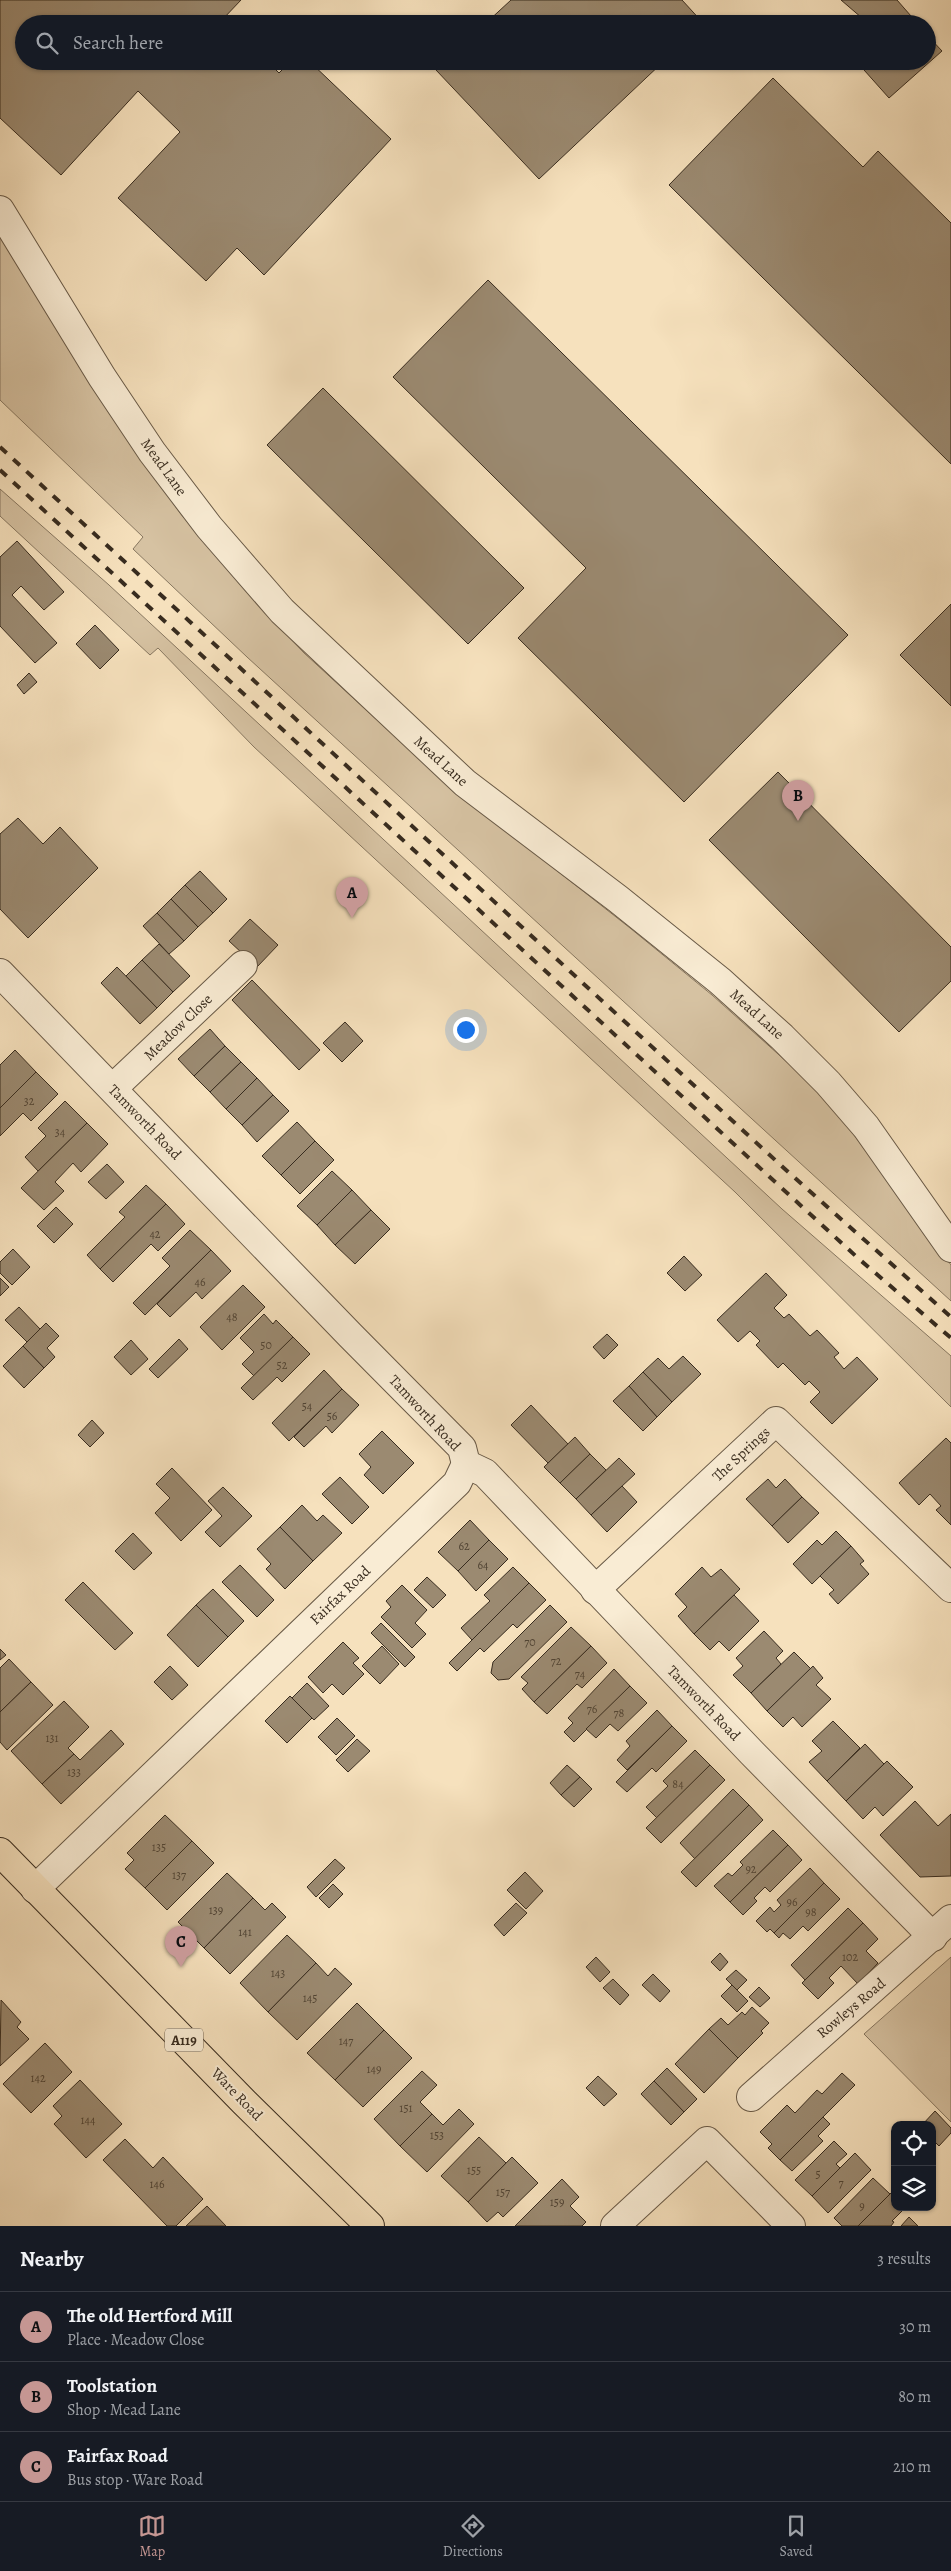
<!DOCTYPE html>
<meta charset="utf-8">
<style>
:root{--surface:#171b24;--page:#242831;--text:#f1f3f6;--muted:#9ea1a6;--line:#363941;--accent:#c59692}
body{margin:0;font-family:Alegreya,serif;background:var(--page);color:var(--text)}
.controls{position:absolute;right:15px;bottom:15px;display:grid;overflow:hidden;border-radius:10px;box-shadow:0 1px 4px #0004}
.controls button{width:45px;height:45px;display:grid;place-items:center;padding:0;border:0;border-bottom:1px solid var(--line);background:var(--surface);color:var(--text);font:25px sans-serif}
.you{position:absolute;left:465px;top:1029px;width:18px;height:18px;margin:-12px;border:4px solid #fff;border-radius:50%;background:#1a73e8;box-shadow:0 0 0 8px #1a73e833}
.badge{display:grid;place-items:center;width:32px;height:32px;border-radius:50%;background:var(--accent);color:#111;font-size:16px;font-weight:700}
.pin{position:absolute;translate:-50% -41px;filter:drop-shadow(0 1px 2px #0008)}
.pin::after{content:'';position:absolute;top:26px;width:18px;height:15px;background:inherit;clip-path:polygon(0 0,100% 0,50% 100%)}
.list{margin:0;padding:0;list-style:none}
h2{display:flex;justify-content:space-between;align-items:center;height:65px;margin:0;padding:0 20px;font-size:21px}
h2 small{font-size:16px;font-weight:400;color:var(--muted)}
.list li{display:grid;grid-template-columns:32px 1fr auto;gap:15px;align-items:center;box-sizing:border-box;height:70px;padding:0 20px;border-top:1px solid var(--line)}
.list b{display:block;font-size:19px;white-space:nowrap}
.list p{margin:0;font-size:16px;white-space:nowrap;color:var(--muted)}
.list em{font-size:16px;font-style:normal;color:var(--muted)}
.icon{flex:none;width:28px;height:28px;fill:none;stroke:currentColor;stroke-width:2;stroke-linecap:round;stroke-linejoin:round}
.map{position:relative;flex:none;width:951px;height:2226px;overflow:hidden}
.search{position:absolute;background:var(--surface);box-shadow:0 1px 4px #0004;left:15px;right:15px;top:15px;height:55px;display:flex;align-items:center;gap:12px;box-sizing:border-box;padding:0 18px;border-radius:28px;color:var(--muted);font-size:19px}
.sheet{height:275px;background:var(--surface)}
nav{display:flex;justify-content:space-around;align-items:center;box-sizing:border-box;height:70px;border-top:1px solid var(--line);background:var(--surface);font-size:14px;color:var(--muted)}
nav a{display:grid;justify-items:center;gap:2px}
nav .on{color:var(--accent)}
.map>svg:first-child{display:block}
.green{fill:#d6c2a2;stroke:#877760}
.building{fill:#9b8a71;stroke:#382c1f}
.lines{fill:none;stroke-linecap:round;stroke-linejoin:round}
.minor-casing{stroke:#685946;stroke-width:30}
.major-casing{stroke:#382c1f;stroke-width:30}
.minor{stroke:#f9ecd4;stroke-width:28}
.major{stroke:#f6e1bd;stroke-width:28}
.rail{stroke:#382c1f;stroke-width:4;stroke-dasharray:9 9;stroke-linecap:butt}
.labels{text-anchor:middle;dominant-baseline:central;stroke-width:4;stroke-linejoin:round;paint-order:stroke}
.number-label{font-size:12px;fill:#514434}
.shield{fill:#f9ecd4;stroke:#726655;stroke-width:1}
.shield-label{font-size:14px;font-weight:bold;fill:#382c1f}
.street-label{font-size:15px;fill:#382c1f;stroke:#f9ecd4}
</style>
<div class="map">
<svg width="951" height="2226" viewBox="0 0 951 2226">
<rect width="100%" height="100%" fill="#f6e1bd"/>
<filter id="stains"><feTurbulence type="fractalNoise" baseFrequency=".004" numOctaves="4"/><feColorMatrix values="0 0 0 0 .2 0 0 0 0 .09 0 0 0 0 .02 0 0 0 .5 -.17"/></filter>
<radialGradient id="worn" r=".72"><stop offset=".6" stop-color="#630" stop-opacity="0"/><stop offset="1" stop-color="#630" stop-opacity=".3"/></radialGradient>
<!-- green -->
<g class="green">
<path d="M0,235L115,418L180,513L244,589L304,653L448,785L630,928L712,995L797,1071L830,1104L851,1131L951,1265V1301L247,657L133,549L143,537L0,400Z"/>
<path d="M0,489L109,585L782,1209L951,1356V1407L735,1192L254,747L158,648L150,655L0,516Z"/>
<path d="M951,1957V2122L864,2034Z"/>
</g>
<!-- building -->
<g class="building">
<path d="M0,0H241L222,20L227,24H24V61H267L279,73L291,61H309L391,139L264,275L237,248L206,281L118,198L180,132L138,91L61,175L0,118Z"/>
<path d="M511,0H682L704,24H485Z"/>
<path d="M841,0H897L918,24H855L862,18Z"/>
<path d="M927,35L942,51L889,98L856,61H927Z"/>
<path d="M446,61H664L539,179L436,70Z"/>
<path d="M773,78L863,167L878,151L951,223V464L669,185Z"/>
<path d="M488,280L848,635L684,802L518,638L586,568L393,377Z"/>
<path d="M323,388L524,588L468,644L267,445Z"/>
<path d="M17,541L64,592L44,610L21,586L12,595L57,643L35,663L0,626V557Z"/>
<path d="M951,604V706L900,655Z"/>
<path d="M95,625L119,650L100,669L76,644Z"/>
<path d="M29,673L37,682L24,694L17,685Z"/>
<path d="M778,772L951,947V981L899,1032L709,840Z"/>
<path d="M18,818L43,844L60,827L98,868L28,938L0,909V834Z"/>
<path d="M200,871L227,899L213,913L185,885Z"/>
<path d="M185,885L213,913L198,927L171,899Z"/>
<path d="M171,899L198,927L184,941L157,913Z"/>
<path d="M157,913L184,941L169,954L143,926Z"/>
<path d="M250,919L278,945L257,967L229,941Z"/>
<path d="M159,944L190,976L173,992L142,960Z"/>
<path d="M142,960L173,992L157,1008L126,976Z"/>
<path d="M117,967L157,1008L140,1024L101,983Z"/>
<path d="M252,980L320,1050L299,1070L232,1000Z"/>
<path d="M345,1022L363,1041L342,1062L323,1043Z"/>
<path d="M210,1029L225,1046L194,1076L178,1059Z"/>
<path d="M225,1046L241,1062L210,1092L194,1076Z"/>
<path d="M15,1050L36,1072L0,1108V1065Z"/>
<path d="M241,1062L257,1078L226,1109L210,1092Z"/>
<path d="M36,1072L58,1094L31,1121L23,1113L0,1136V1108Z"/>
<path d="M257,1078L273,1095L242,1125L226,1109Z"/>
<path d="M273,1095L289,1111L257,1142L242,1125Z"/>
<path d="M65,1101L87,1123L38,1171L25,1157L46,1136L38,1128Z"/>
<path d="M297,1122L315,1141L281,1175L262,1156Z"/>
<path d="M87,1123L108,1144L81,1172L73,1163L55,1182L64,1191L44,1210L21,1188Z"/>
<path d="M315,1141L334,1160L300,1194L281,1175Z"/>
<path d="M107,1164L124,1182L106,1199L88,1182Z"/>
<path d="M332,1171L352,1190L317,1225L297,1206Z"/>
<path d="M146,1185L166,1204L100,1269L87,1255L125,1217L119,1212Z"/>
<path d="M352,1190L371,1210L335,1245L317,1225Z"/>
<path d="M166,1204L185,1224L158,1251L151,1244L113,1282L100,1269Z"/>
<path d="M56,1207L73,1224L54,1243L37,1226Z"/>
<path d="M371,1210L390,1229L355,1264L335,1245Z"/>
<path d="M190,1230L211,1250L145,1315L133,1303L170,1266L162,1258Z"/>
<path d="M13,1249L30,1267L12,1285L0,1273V1262Z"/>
<path d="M211,1250L231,1271L202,1299L196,1292L170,1317L157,1304Z"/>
<path d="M684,1256L702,1275L685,1291L667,1273Z"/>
<path d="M766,1273L787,1295L774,1308L784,1318L789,1314L810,1336L817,1330L839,1353L834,1357L844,1369L857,1357L878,1379L832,1424L810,1402L820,1392L809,1381L805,1385L783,1363L778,1368L756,1345L760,1341L750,1331L738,1342L717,1320Z"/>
<path d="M0,1278L9,1287L0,1296Z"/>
<path d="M243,1285L265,1307L222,1350L200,1327Z"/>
<path d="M19,1307L40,1329L27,1342L5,1320Z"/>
<path d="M264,1314L273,1324L276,1320L293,1337L254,1376L242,1364L254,1352L240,1338Z"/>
<path d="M46,1323L59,1336L47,1348L55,1357L44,1368L23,1346Z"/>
<path d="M607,1334L618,1345L604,1359L593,1347Z"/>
<path d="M293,1337L310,1354L282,1382L277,1377L253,1400L241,1388Z"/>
<path d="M179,1339L188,1349L158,1378L149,1369Z"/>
<path d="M131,1340L148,1359L131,1375L114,1357Z"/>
<path d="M23,1346L44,1368L24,1388L3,1366Z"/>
<path d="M683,1356L701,1374L672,1402L643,1372L658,1358L669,1369Z"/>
<path d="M324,1370L342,1389L289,1441L272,1423Z"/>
<path d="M643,1372L672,1402L657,1417L629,1386Z"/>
<path d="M629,1386L657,1417L643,1431L613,1401Z"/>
<path d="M342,1389L359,1405L332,1433L326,1426L304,1447L294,1437Z"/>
<path d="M531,1405L568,1444L548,1463L511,1425Z"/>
<path d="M92,1420L104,1433L90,1447L78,1435Z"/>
<path d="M382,1431L414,1463L383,1494L364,1475L371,1467L359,1454Z"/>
<path d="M575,1437L590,1454L560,1483L544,1467Z"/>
<path d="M946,1438L951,1443V1525L936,1510L941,1506L930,1494L919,1505L899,1483Z"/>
<path d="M590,1454L606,1470L576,1499L560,1483Z"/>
<path d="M619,1458L635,1474L591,1515L576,1499Z"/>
<path d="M172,1468L212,1510L181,1541L155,1513L170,1498L156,1484Z"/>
<path d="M340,1477L369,1507L352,1524L322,1494Z"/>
<path d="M768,1479L776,1488L785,1479L802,1497L772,1526L746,1499Z"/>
<path d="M622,1486L637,1502L607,1532L591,1515Z"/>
<path d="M223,1487L252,1516L220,1547L205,1532L222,1516L208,1501Z"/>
<path d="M802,1497L819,1513L788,1543L772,1526Z"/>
<path d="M302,1505L317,1521L323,1515L342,1533L313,1561L280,1527Z"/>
<path d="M470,1520L489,1540L458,1571L438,1552Z"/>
<path d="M280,1527L313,1561L285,1589L266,1569L271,1564L257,1549Z"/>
<path d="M836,1531L851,1546L812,1584L793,1564L817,1540L822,1545Z"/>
<path d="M133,1533L152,1553L134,1570L115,1551Z"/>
<path d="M489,1540L508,1559L476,1591L458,1571Z"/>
<path d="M851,1546L864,1561L860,1564L869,1574L838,1604L829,1594L834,1590L820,1576Z"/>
<path d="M240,1565L274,1600L257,1617L222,1582Z"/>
<path d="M513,1567L529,1583L472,1640L461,1628L490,1601L484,1595Z"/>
<path d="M702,1567L711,1577L721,1569L740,1589L694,1634L678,1616L687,1607L675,1594Z"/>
<path d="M427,1577L446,1595L433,1608L414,1590Z"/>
<path d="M83,1582L133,1633L115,1650L65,1600Z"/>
<path d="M529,1583L546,1600L517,1628L513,1624L484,1652L480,1648L457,1671L449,1663Z"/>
<path d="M402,1585L427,1610L415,1623L426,1634L412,1648L381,1617L391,1607L386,1601Z"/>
<path d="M213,1589L244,1621L228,1637L196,1605Z"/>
<path d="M734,1595L759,1621L729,1651L719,1641L710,1650L694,1634Z"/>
<path d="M196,1605L228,1637L198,1667L167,1635Z"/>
<path d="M550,1605L567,1622L509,1679L498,1680L491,1673L493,1662Z"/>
<path d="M381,1623L415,1657L405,1667L371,1633Z"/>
<path d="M571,1627L591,1646L534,1702L522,1689L528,1683L521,1677Z"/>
<path d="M764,1631L783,1651L776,1658L781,1664L751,1693L733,1675L743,1666L736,1658Z"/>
<path d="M343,1642L359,1658L353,1663L364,1674L343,1695L332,1684L323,1693L308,1677Z"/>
<path d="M382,1646L399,1664L380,1684L362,1666Z"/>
<path d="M591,1646L607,1663L582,1688L577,1684L547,1714L534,1702Z"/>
<path d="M0,1649L6,1655L0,1660Z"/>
<path d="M794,1652L811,1669L767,1711L751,1693Z"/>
<path d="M9,1659L31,1682L0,1712V1668Z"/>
<path d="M170,1666L188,1685L172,1700L154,1682Z"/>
<path d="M813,1666L823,1678L816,1685L831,1699L802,1727L793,1717L783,1727L767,1711Z"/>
<path d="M614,1669L630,1686L574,1742L564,1732L573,1723L568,1718Z"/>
<path d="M31,1682L53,1705L7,1750L0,1742V1712Z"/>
<path d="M307,1683L329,1706L314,1720L292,1698Z"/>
<path d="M630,1686L647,1703L618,1731L610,1724L596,1738L586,1729Z"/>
<path d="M290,1696L312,1718L287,1743L265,1721Z"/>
<path d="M64,1701L89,1727L68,1748L74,1754L42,1784L11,1751Z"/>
<path d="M657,1710L672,1726L627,1770L617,1760L630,1746L626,1741Z"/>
<path d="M337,1718L355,1736L336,1755L318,1737Z"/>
<path d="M833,1721L860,1748L827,1781L809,1762L822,1751L812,1741Z"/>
<path d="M672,1726L687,1741L656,1772L652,1768L627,1792L616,1782Z"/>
<path d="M111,1730L124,1744L61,1804L42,1784L74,1754L80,1760Z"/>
<path d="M357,1739L370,1751L348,1772L336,1760Z"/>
<path d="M865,1744L884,1764L846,1801L827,1781Z"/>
<path d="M695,1750L710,1765L657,1818L646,1807L668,1786L663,1781Z"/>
<path d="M887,1761L913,1787L883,1816L875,1807L863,1819L846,1801Z"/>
<path d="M567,1765L580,1777L561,1795L550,1783Z"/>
<path d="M710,1765L725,1780L661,1843L646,1828Z"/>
<path d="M580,1777L592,1789L574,1807L561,1795Z"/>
<path d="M733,1789L749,1805L695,1859L680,1843Z"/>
<path d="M915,1801L938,1826L951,1814V1876L920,1877L880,1835Z"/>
<path d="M749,1805L763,1820L696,1887L681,1872Z"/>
<path d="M165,1815L192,1841L145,1888L125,1869L134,1860L127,1853Z"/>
<path d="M773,1830L788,1845L730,1902L714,1886L728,1873L732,1876L743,1865L740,1862Z"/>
<path d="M192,1841L214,1863L167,1910L145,1888Z"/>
<path d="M788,1845L802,1860L770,1892L765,1887L754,1898L757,1901L743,1915L730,1902Z"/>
<path d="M335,1859L345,1868L316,1897L307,1887Z"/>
<path d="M810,1868L824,1883L774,1933L770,1929L767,1932L756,1921L770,1907L774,1912L781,1905L777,1900Z"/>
<path d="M525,1872L543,1891L526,1909L507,1890Z"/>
<path d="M227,1873L253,1898L204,1948L178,1922Z"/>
<path d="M824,1883L840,1899L808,1931L803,1926L790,1939L783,1933L779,1938L774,1933Z"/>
<path d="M333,1884L343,1894L329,1908L319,1898Z"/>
<path d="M253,1898L265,1910L272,1903L286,1917L230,1974L204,1948Z"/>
<path d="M516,1903L527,1913L504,1936L494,1925Z"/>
<path d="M848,1908L863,1923L805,1980L791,1965Z"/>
<path d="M863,1923L878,1939L866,1951L878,1963L858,1984L841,1966L829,1978L834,1983L818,1999L802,1983Z"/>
<path d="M287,1935L316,1963L268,2012L240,1983Z"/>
<path d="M720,1953L728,1962L720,1971L711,1962Z"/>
<path d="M596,1957L610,1972L600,1982L586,1967Z"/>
<path d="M316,1963L328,1976L335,1968L352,1984L297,2040L268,2012Z"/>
<path d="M736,1970L747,1980L737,1990L726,1979Z"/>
<path d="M653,1974L670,1991L660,2002L642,1985Z"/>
<path d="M613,1979L629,1995L620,2005L603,1988Z"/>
<path d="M732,1985L748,2001L737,2012L721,1996Z"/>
<path d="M759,1987L770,1998L760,2007L749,1997Z"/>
<path d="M1,2000L21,2022L17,2027L29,2039L0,2066Z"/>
<path d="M357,2003L384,2030L335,2080L307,2053Z"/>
<path d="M752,2007L769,2023L761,2031L763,2033L738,2058L709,2029L721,2018L728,2025L742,2012L745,2015Z"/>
<path d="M709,2029L738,2058L704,2093L675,2064Z"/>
<path d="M384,2030L412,2058L363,2107L335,2080Z"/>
<path d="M45,2043L72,2072L31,2113L3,2084Z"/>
<path d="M667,2068L697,2099L684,2112L654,2081Z"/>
<path d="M422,2071L437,2085L420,2102L432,2114L400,2146L374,2119Z"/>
<path d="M842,2073L855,2085L780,2160L768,2148L772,2144L760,2132L787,2105L795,2113L817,2090L822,2094Z"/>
<path d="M598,2076L617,2094L604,2106L586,2088Z"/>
<path d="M80,2080L122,2124L86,2158L54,2124L62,2116L53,2106Z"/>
<path d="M654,2081L684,2112L671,2125L641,2094Z"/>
<path d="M459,2109L474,2124L427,2172L400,2146L432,2114L443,2125Z"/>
<path d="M935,2111L951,2128V2133L939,2146L932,2139V2125H922Z"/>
<path d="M823,2117L830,2124L818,2136L823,2141L792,2171L780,2160Z"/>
<path d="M479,2137L506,2163L468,2202L441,2176Z"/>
<path d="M125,2139L153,2168L163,2157L203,2199L176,2226H167L103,2160Z"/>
<path d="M834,2141L847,2154L836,2164L840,2168L812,2196L795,2180Z"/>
<path d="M855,2153L871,2170L828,2213L812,2196Z"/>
<path d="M512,2157L538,2183L503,2217L498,2212L487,2222L468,2202Z"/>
<path d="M873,2178L890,2194L858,2226H842L834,2218Z"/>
<path d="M562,2179L579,2197L570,2206L586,2222L582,2226H515Z"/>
<path d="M895,2189V2207H906L892,2221L894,2222L891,2226H858Z"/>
<path d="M207,2206L226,2226H186Z"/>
<path d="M909,2217L918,2226H901Z"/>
</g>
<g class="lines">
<!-- minor casing -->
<g class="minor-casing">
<g id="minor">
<path d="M0,210L102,377L152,452L209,527L282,611L465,783L618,899L720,981L782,1037L828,1083L866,1127L951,1248"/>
<path d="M0,973L350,1335L462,1448L466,1464L485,1473L752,1753L933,1937"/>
<path d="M113,1088L243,965"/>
<path d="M595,1590L776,1421L951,1588"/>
<path d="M35,1889L457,1483L466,1464"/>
<path d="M751,2097L951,1919"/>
<path d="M615,2226L707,2141L791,2226"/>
</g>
</g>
<!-- major casing -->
<g class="major-casing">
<path id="major" d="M0,1852L244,2102L370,2226"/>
</g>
<!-- minor -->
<use href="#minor" class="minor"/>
<!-- major -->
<use href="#major" class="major"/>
<!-- rail -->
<g class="rail">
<path d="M0,447L786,1170L951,1317"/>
<path d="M0,470L859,1259L951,1338"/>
</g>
</g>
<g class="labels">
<!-- number labels -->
<g class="number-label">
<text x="29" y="1101">32</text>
<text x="60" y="1132">34</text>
<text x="155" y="1234">42</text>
<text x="200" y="1282">46</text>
<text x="232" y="1317">48</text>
<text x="266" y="1345">50</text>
<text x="282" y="1365">52</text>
<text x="307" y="1406">54</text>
<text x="332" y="1416">56</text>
<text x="464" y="1546">62</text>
<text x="483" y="1565">64</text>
<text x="530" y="1642">70</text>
<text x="556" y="1661">72</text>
<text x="580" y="1674">74</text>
<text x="592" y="1709">76</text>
<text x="619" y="1713">78</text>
<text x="52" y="1738">131</text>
<text x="74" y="1772">133</text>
<text x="678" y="1784">84</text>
<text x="159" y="1847">135</text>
<text x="751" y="1869">92</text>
<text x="179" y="1875">137</text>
<text x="792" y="1902">96</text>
<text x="216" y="1910">139</text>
<text x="811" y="1912">98</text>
<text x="245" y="1932">141</text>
<text x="850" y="1957">102</text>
<text x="278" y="1973">143</text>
<text x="310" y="1998">145</text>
<text x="346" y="2041">147</text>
<text x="374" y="2069">149</text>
<text x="38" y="2078">142</text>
<text x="406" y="2108">151</text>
<text x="88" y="2120">144</text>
<text x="437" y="2135">153</text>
<text x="474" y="2170">155</text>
<text x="818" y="2174">5</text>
<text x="841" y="2183">7</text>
<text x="157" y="2184">146</text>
<text x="503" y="2192">157</text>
<text x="557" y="2202">159</text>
<text x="862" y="2206">9</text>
</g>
<!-- shield labels -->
<rect class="shield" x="165" y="2028.5" width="38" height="23" rx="4"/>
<g class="shield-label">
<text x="184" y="2040">A119</text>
</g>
<!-- street labels -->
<g class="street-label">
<text transform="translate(164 467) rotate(54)">Mead Lane</text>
<text transform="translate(441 761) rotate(42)">Mead Lane</text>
<text transform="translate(757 1014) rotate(42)">Mead Lane</text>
<text transform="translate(178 1027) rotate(-44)">Meadow Close</text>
<text transform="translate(145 1122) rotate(46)">Tamworth Road</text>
<text transform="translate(425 1413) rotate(47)">Tamworth Road</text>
<text transform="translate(741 1454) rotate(-43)">The Springs</text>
<text transform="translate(340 1595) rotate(-44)">Fairfax Road</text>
<text transform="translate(704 1703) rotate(46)">Tamworth Road</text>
<text transform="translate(851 2008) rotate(-40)">Rowleys Road</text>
<text transform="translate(237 2094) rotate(46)">Ware Road</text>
</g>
</g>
<rect width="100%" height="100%" filter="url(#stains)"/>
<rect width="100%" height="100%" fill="url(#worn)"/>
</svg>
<div class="controls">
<button><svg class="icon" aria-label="locate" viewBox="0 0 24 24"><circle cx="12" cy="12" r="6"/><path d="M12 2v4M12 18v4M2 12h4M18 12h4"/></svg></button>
<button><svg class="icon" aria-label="layers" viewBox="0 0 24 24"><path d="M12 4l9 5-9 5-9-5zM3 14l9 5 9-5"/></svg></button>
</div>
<div class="you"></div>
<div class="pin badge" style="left:352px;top:918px">A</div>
<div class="pin badge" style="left:798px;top:821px">B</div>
<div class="pin badge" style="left:181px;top:1967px">C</div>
<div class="search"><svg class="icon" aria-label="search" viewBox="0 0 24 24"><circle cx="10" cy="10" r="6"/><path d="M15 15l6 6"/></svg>Search here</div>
</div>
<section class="sheet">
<h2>Nearby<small>3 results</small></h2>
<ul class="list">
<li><span class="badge">A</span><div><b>The old Hertford Mill</b><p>Place · Meadow Close</p></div><em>30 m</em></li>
<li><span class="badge">B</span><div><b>Toolstation</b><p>Shop · Mead Lane</p></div><em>80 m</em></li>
<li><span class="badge">C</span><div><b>Fairfax Road</b><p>Bus stop · Ware Road</p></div><em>210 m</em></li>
</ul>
</section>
<nav>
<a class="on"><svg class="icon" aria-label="map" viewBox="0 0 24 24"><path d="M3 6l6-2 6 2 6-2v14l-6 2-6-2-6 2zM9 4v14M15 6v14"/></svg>Map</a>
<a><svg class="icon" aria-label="directions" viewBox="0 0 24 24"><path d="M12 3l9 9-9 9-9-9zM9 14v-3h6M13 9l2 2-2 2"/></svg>Directions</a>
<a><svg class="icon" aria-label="saved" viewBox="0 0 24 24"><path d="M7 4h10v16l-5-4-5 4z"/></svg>Saved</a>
</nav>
